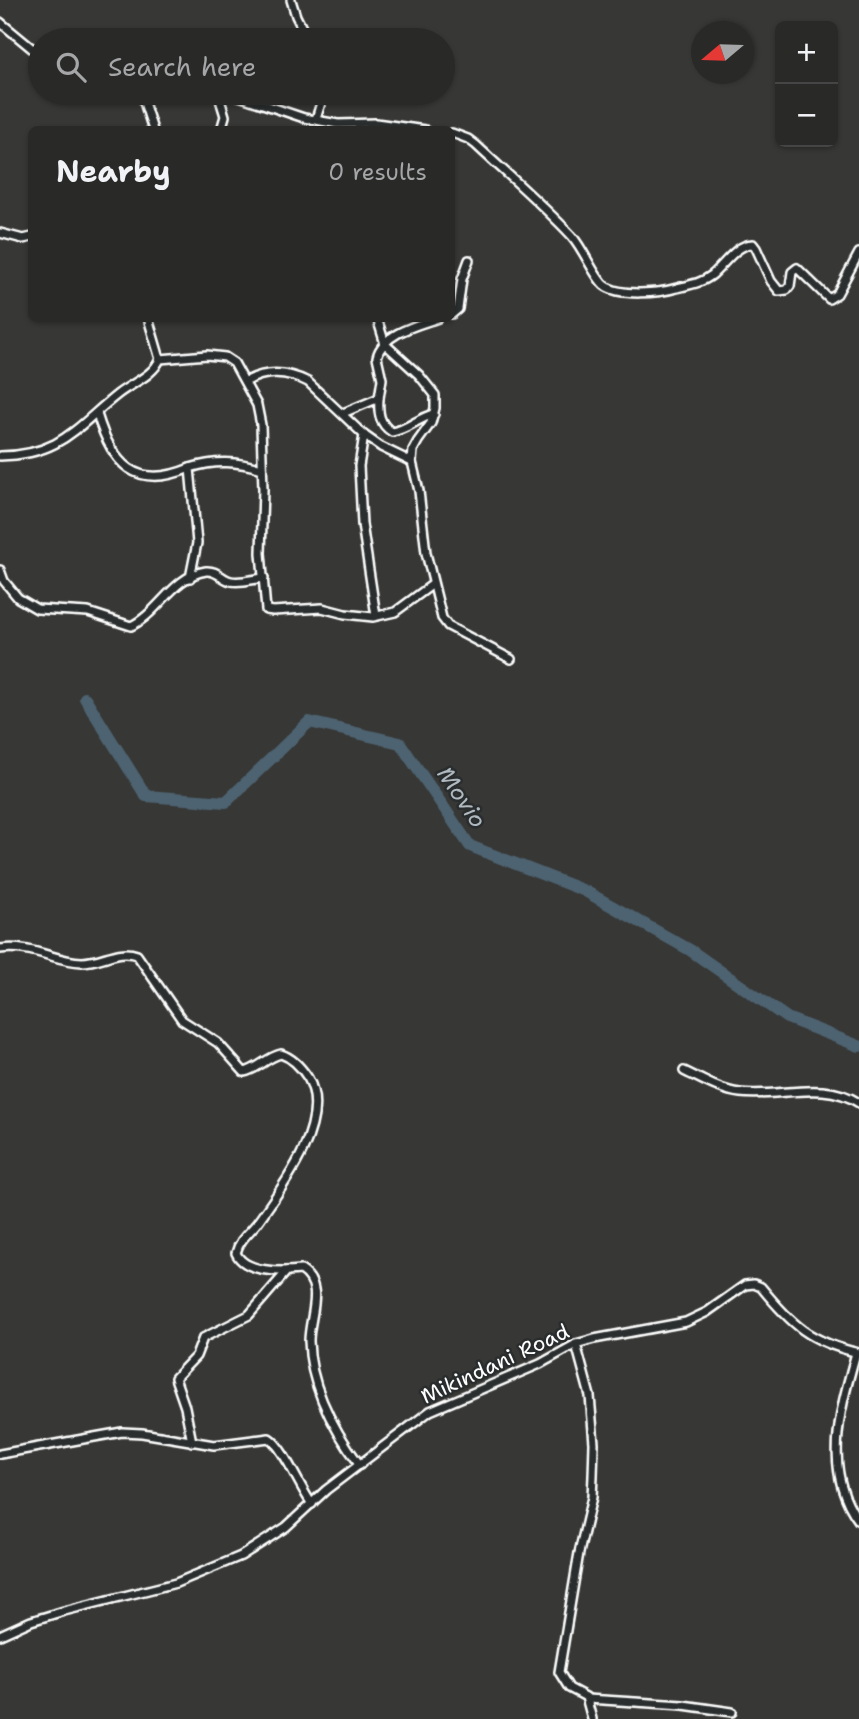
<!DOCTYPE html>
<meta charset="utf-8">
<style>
:root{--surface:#292928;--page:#313130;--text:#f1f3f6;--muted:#a5a6a8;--line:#454545}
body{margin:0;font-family:"Shantell Sans",sans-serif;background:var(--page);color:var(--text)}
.controls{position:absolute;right:21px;top:21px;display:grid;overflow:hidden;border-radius:10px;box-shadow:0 2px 5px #0004}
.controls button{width:63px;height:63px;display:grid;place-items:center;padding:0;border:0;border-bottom:2px solid var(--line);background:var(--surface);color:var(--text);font:35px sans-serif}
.compass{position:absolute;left:691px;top:21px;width:63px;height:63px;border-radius:50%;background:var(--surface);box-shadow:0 2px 5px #0004;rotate:251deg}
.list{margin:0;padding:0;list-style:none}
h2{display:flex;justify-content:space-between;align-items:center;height:91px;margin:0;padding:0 28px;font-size:30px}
h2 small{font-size:23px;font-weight:400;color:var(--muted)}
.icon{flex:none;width:38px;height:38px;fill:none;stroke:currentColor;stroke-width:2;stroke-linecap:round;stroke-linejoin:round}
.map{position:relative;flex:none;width:859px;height:1719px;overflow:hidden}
.search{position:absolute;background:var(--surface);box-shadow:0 2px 5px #0004;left:28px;top:28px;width:427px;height:77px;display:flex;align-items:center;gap:18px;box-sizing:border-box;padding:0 24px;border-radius:38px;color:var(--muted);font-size:26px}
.panel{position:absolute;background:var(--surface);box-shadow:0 2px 5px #0004;left:28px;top:126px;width:427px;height:196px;border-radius:10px}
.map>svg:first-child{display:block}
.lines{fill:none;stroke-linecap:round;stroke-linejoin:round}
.river{stroke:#4d6371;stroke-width:12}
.street-casing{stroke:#fff;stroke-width:12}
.street{stroke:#2a2d2e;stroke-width:7}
.labels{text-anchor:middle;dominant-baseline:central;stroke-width:5;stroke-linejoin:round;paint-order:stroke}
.street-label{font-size:21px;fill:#fff;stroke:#2a2d2e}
.water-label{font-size:23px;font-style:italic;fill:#afb9bf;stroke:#2a2d2e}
</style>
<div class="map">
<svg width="859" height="1719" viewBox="0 0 859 1719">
<rect width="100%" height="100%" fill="#373735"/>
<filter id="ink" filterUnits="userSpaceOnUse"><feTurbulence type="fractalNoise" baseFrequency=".0143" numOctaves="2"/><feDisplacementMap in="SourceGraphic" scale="14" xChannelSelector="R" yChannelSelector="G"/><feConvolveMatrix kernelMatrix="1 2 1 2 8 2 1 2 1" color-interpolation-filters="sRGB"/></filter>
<g filter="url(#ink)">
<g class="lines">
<!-- river -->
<path class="river" d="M85,698L146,796L226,802L309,722L400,743L470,846L585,891L690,950L787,1018L859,1046"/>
<!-- street casing -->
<g class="street-casing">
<g id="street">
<path d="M291,0L296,16L308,40"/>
<path d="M0,22L40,55"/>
<path d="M141,93L153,130"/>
<path d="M218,93L225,116L221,130"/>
<path d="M230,93L304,118L338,124L376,123L425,130"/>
<path d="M316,119L324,93"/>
<path d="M452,133L468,139L476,145C508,175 542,204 572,236C584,250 594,276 604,285C619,297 660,293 677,288C689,285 702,283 712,275C724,265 736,244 753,244L756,248L771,281L779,291L787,290L790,286L792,272L797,268L829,299L837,294L859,253"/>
<path d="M0,233L23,239L32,237"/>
<path d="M452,314L458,309L462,279L469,260"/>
<path d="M377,318L385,344L419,375L435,395V408L431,423L418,441L413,450L412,462L419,491L426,553L442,618L448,626L511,659"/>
<path d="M160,359L207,355L225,357L234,363L257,405L261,425L263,490L261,553L266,610L273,611L322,608L345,614L373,617L395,612L433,584"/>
<path d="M245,382C266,370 286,371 308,382L364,435L381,447L412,462"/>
<path d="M379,398C378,412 379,424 392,432C407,430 418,418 434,414"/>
<path d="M343,413L379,398L382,379L377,357C383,333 418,325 438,318"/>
<path d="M97,414C112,464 135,491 190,468"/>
<path d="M364,435L359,466L362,524L376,616"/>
<path d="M0,456C61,455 76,427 118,394C132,383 153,376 160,359L148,318"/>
<path d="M0,570L4,581L18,598L37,609L88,612L131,626C158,614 173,576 206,571C217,570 222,579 231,581C241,583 254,579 264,578"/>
<path d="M190,578L197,543L190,468C215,460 237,461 262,469"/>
<path d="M0,949C34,945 53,961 82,962C102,962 118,948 137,955L182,1020L218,1043L244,1072C257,1070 267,1057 281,1054C293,1058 301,1067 308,1078C333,1122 282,1188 257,1223C249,1233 239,1240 236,1253C245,1273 282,1272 301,1270C326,1286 309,1316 309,1341C310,1387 333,1429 360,1465"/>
<path d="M684,1071C701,1079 721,1091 740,1093C780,1098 823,1079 859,1103"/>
<path d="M576,1344L590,1396L594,1443L593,1476L592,1497L579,1553L559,1672L569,1688L586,1697L592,1719"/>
<path d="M856,1353C841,1407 821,1471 859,1521"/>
<path d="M192,1442L185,1407L175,1378L196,1356L203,1338L249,1315L287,1271"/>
<path d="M0,1454L122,1432L142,1433L214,1445L269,1438C283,1446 300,1488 312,1504"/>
<path d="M0,1635L31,1621L64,1611L176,1583L241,1556L286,1527L326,1490L430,1411L540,1364L576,1344L594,1339L686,1322L707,1312L745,1285L754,1284L761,1287C792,1325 810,1342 859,1353"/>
<path d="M587,1699L683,1705L732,1712"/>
</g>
</g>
<!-- street -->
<use href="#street" class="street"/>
</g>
</g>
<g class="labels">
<!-- street labels -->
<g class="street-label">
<text transform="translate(495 1364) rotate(-25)">Mikindani Road</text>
</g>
<!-- water labels -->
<g class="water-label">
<text transform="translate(462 797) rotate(56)">Movio</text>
</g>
</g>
</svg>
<div class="controls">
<button>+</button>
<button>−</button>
</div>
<svg class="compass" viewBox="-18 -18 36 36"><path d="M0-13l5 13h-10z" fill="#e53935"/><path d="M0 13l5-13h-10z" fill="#a5a6a8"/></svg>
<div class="search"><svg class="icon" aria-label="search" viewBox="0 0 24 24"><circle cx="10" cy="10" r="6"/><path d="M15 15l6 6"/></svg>Search here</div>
<section class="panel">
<h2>Nearby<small>0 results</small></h2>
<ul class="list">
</ul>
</section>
</div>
